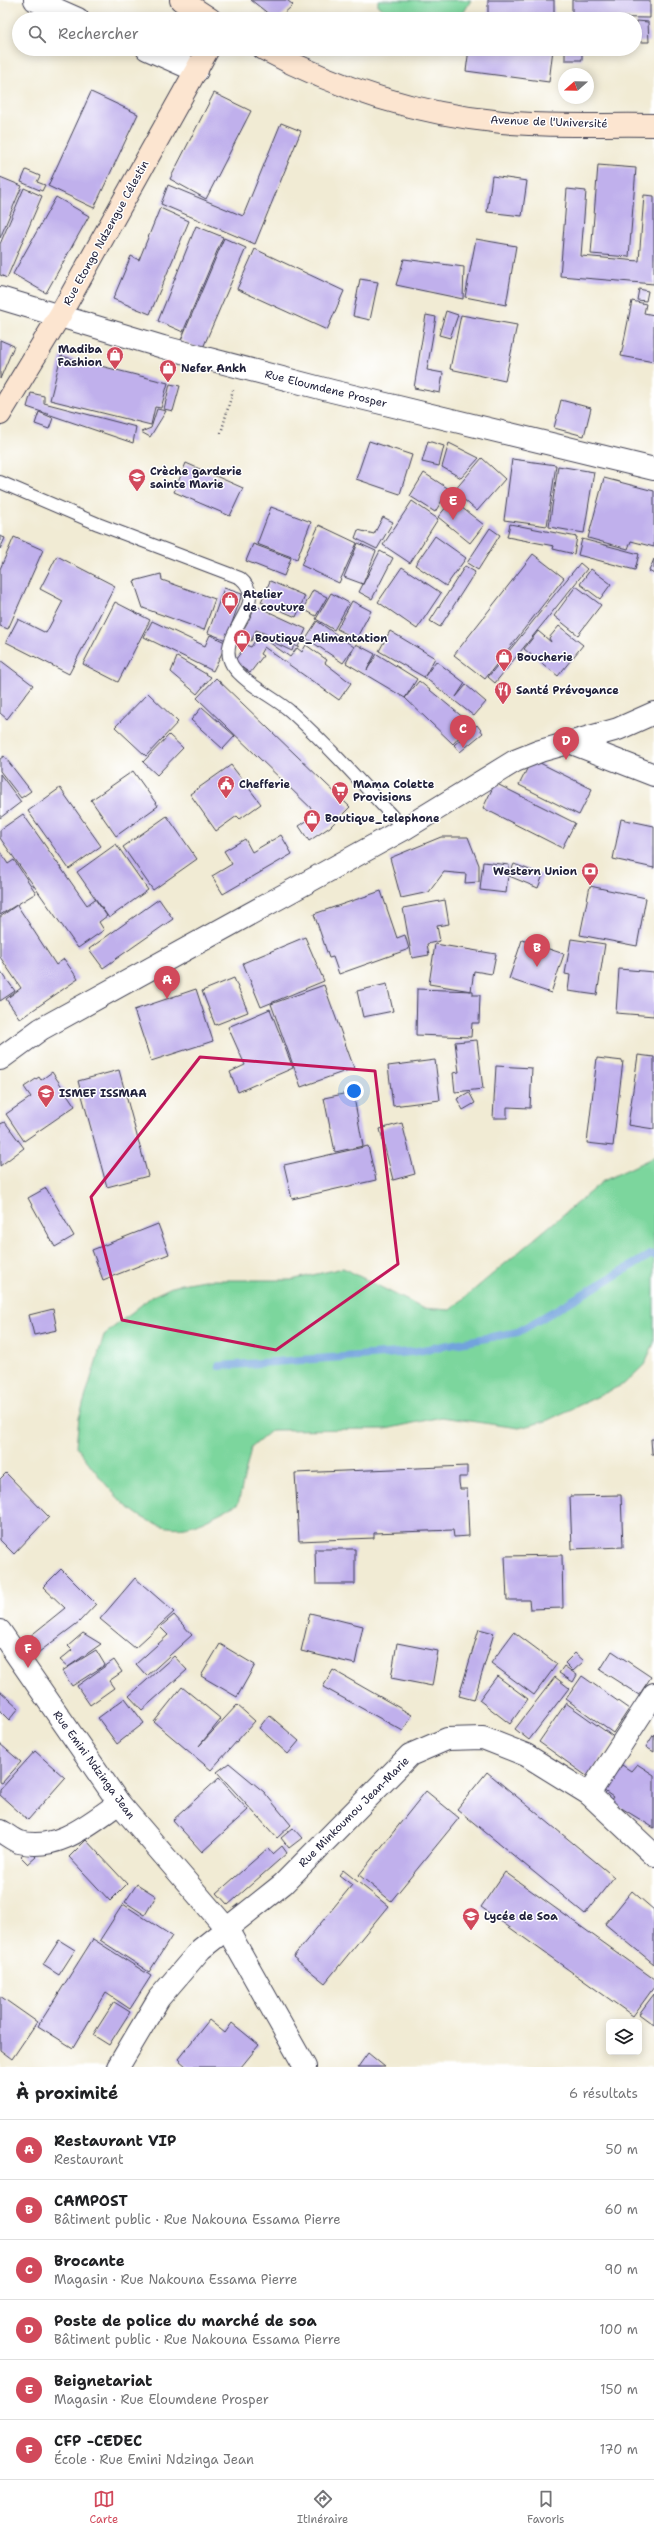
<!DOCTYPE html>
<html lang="fr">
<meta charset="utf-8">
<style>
:root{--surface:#fff;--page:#f2f2f2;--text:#202124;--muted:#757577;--line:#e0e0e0;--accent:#d1495b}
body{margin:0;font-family:"Shantell Sans",sans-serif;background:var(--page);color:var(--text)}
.controls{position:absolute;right:12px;bottom:12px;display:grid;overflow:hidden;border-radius:6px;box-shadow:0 2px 10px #0003}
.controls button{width:36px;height:36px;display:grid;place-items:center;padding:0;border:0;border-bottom:1px solid var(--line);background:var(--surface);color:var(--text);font:20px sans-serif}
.compass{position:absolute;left:558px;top:68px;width:36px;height:36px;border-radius:50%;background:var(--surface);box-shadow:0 2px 10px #0003;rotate:250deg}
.you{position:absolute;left:354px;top:1091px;width:14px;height:14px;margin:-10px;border:3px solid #fff;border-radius:50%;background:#1a73e8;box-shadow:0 0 0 6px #1a73e833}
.badge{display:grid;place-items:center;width:26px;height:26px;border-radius:50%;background:var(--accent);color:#fff;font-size:13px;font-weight:700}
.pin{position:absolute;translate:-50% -33px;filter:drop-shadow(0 1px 2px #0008)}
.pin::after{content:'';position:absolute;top:21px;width:14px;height:12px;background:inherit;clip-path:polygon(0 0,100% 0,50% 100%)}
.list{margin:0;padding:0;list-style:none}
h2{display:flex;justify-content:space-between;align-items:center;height:52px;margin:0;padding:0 16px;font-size:17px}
h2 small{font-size:13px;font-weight:400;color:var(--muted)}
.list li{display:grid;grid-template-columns:26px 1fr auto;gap:12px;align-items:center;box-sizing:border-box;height:60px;padding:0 16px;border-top:1px solid var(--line)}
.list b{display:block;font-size:15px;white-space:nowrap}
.list p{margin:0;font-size:13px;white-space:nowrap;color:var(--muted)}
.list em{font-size:13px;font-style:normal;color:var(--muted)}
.icon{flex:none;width:22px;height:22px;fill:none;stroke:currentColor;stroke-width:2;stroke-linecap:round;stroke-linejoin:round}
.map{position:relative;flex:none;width:654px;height:2067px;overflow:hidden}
.search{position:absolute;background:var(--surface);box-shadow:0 2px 10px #0003;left:12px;right:12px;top:12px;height:44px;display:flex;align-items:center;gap:10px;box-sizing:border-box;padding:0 14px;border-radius:22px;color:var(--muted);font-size:15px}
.sheet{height:412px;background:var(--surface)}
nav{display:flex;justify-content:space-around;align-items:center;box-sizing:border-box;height:56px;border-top:1px solid var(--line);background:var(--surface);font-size:11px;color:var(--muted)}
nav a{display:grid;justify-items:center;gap:2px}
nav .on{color:var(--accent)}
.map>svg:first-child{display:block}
.green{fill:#7bd69d;stroke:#4e7c6c}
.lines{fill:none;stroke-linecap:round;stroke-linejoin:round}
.stream{stroke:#72a3dd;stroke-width:8}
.building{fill:#c0b0ec}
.lane-casing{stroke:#414052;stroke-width:14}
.street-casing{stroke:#414052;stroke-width:24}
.secondary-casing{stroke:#414052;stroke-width:24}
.path{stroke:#414052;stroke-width:2.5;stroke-dasharray:1 3;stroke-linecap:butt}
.lane{stroke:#fff;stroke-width:12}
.street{stroke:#fff;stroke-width:22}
.secondary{stroke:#fce5d0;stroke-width:22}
.marked{fill:none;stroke:#c2185b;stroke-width:3;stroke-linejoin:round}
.labels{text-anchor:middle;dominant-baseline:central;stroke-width:3;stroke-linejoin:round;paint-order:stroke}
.street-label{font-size:11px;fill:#22223b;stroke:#fff}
.poi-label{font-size:11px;font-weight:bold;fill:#22223b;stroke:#fff;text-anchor:start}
</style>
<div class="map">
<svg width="654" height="2067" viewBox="0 0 654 2067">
<rect width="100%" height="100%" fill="#fff"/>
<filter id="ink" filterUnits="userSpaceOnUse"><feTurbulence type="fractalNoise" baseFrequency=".025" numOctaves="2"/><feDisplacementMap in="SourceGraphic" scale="8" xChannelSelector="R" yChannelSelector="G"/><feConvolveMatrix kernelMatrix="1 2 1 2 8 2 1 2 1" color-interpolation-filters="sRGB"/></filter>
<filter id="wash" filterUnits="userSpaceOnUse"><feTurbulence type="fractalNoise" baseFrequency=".012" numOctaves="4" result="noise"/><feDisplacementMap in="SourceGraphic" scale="16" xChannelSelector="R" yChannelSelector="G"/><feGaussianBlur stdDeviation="0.9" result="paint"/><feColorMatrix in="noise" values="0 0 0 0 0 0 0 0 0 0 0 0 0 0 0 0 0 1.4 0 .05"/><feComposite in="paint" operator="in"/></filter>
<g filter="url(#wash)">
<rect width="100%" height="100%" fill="#f1ebd4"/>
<!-- green -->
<g class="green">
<path d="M378,0H471L460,19H396L378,6Z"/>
<path d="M654,1157V1343L644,1365L624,1384L546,1421L519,1428L441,1417L386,1429L272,1430L251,1448L238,1504C224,1510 200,1525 185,1527C136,1534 102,1479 76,1446L79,1418L104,1335L151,1297L176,1285L204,1280H291L343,1268L422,1308L450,1310L603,1181Z"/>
</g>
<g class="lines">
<!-- stream -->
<path class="stream" d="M219,1366L412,1352L518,1332L650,1255H654"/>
</g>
<g id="blocks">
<!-- building -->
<g class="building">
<path d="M251,0H287L293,5L278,19H275Z"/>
<rect x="488" y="0" width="66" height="19"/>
<path d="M572,0H650V18L572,17Z"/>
<path d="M637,21L648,22L649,42H636Z"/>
<path d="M469,49H553L549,82L466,71Z"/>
<rect x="565" y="49" width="17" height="11"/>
<path d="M91,92L138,114L94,208L48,186Z"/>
<path d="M214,93L251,111L206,199L170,179Z"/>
<path d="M281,123L301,131L255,244L161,204L168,185L243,216Z"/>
<path d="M598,165L636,168L629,257L591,254Z"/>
<path d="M26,170L40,176L37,182L45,185L42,191L21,182Z"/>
<path d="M492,176L527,181L522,216L487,212Z"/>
<path d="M0,177L22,186L0,238Z"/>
<path d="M24,188L42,196L7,278L0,275V244Z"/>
<path d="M567,189L586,191L581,256L639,261L644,195L654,196V284L560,276Z"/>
<path d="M56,197L89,216L46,293L13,274Z"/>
<path d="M160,208L189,221L150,314L113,299L131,256L139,260Z"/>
<path d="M196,226L223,237L183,332L158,321Z"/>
<path d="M224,238L246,248L202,350L181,340Z"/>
<path d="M476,239L516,246L506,305L465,297Z"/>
<path d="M255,249L344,291L327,330L237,289Z"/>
<path d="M404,259L464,267L463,299L396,285Z"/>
<path d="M360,279L378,282L370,320L353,316Z"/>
<path d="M639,289L648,291L646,301L637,300Z"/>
<path d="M632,301L646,304L644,313L654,315V362L621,356Z"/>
<path d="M446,311L458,315L450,338L439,335Z"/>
<path d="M426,315L436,317L427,370L443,373L440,393L414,388Z"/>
<path d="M461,315L517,325L505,381L450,369Z"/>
<path d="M0,340L14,346L0,379Z"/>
<path d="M61,356L168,383L161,408L155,407L151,425L50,400Z"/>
<path d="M170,384L180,386L173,411L164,409Z"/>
<path d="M31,393L44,396V403L136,427L133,443L27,407Z"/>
<path d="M561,400L591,408L584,436L554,428Z"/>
<path d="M157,409L166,411L150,437L141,432L151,428Z"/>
<path d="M39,412L53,418L49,429L35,424Z"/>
<path d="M369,441L412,455L400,494L356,479Z"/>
<path d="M428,441L444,446L439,466L422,462Z"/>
<path d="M449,443L479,458L461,478L442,467Z"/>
<path d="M482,458L505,479L477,511L454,491Z"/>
<path d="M512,459L556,465L547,526L504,520Z"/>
<path d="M186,463L243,488L230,516L174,492Z"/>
<path d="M558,466L594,472L584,533L549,527Z"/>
<path d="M424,473L449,489L435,512L410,496Z"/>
<path d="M604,478L654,491V547L631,541L628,549L588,538Z"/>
<path d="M452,500L484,525L470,543L438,517Z"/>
<path d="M412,501L438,519L410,563L383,545Z"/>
<path d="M271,507L311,522L297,559L257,544Z"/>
<path d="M383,517L393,522L377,549L355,538L358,530L374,534Z"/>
<path d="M510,524L577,537L574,554L553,549L554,546L507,537Z"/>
<path d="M319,525L357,543L339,583L301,565Z"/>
<path d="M490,528L500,535L478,570L467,563Z"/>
<path d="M0,536L5,538L0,549Z"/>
<path d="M435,536L466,558L446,586L415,565Z"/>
<path d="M14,537L43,550L8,629L0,626V569Z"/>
<path d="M582,539L639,554L635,570L578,555Z"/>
<path d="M358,543L376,551L363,584L344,577Z"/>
<path d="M253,544L291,558L284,576L246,561Z"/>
<path d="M380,551L393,558L372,599L359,592Z"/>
<path d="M533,554L564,578L485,679L454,655Z"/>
<path d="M57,556L115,586L69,674L6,642L18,619L46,633L63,601L40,589Z"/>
<path d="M654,559V574L649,571Z"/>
<path d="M580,563L587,569L495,683L488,677Z"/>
<path d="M465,566L475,572L440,627L430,621Z"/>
<path d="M402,567L441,593L417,629L378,602Z"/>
<path d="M591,569L611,584L600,599L580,584Z"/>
<path d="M161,574L162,580L215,599L204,630L143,608L134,581Z"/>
<path d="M270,581L305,596L296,617L261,602Z"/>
<path d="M576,586L601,605L578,635L554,616Z"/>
<path d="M224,588L242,594L226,640L208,633Z"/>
<path d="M313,590L327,597L316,616L303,609Z"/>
<path d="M331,593L349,603L334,630L316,619Z"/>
<path d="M352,601L371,611L356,639L337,629Z"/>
<path d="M115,602L150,620L118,682L83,664Z"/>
<path d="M254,605L306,629L298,647L294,645L292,651L264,638L266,634L256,630L251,641L240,636Z"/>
<path d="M152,621L205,646L210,635L227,643L213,671L144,637Z"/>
<path d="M317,621L354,647L343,663L306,638Z"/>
<path d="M559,626L583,645L558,676L524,649L538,631L551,642L549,638Z"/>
<path d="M390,631L435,658L425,676L436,661L465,683L456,697L466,685L486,702L474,716L424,677L379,651Z"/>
<path d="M259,635L290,657L297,648L302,652L306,645L327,660L325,663L351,683L339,700L264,647L260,654L263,656L250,673L234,662L246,645L251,647Z"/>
<path d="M356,644L375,654L367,670L377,654L417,679L405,698L419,681L471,724L453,744L405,698L346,663Z"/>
<path d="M177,657L211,677L197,694L171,672Z"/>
<path d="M0,660L33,685L7,719L0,713Z"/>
<path d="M216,678L350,807L330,827L309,841L299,826L317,814L197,698Z"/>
<path d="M148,693L178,722L146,756L115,727Z"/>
<path d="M202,707L235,736L223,749L191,720Z"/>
<path d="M477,725L483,733L460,752L454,745Z"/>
<path d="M169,735L183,748L157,775L143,762Z"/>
<path d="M4,756L31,791L21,798L0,771V759Z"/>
<path d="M532,759L592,789L579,815L519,785Z"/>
<path d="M231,765L261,804L240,819L237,816L216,831L190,794Z"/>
<path d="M133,771L158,806L116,836L91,800Z"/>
<path d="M0,774L21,802L0,818Z"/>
<path d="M495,783L575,823L562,848L483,808Z"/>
<path d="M60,788L101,846L69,869L28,811Z"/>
<path d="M23,814L87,905L95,899L107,916L99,922L104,930L78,948L0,838V830Z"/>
<path d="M167,816L197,859L153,890L123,847Z"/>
<path d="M621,819L654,826V868L613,859Z"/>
<path d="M281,835L292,854L223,894L212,876L232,864L224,851L245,839L252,852Z"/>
<path d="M441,837H468L479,865V882L465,883L466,874L444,872L429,892L401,898L390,858Z"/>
<path d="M116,844L148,890L109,918L77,872Z"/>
<path d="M0,852L8,864L14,860L36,893L0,915Z"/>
<path d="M483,862L509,865L506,893L480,890Z"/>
<path d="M514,864L543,875L538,888L509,876Z"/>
<path d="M590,886L646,898L637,946L580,935Z"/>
<path d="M381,891L397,938L405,935L409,949L339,974L333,957L329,958L314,914Z"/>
<path d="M159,899L173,919L103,968L89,949Z"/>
<path d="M445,900L449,924L437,926L440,941L427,944L429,955L412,958L403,908Z"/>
<path d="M17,905L56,965L64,959L78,979L20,1019L6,999L21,988L0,957V917Z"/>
<path d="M305,937L324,981L261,1007L243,963Z"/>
<path d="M571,939L605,944L597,995L568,991L570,975L565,974Z"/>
<path d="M522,940L564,954L551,993L509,979Z"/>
<path d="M435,944L496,954L492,974L474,971L471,991L429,984Z"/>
<path d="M619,969L654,972V1016L616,1013Z"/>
<path d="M0,970L15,991L0,1001Z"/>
<path d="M234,978L248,1012L215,1025L202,991Z"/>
<path d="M387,984L393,1011L363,1017L357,991Z"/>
<path d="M324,985L354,1068L301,1087L271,1004Z"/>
<path d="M196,989L213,1041L151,1061L134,1010Z"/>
<path d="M417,989L473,991V995H480L479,1023H472L471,1037L416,1035Z"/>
<path d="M270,1009L293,1068L238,1092L230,1072L245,1065L228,1027Z"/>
<path d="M477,1040L483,1089L455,1092L453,1073L459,1072L455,1042Z"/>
<path d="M638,1055L654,1057V1129L628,1125Z"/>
<path d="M597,1058L623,1061L613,1146L587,1143Z"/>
<path d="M435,1060L440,1100L393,1106L388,1066Z"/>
<path d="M496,1066L532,1068L530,1108L507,1107V1118H493Z"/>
<path d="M119,1070L148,1176L107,1187L78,1081Z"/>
<path d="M52,1072L75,1106L24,1141L6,1114L31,1097L24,1087L39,1077L41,1080Z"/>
<path d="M353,1092L363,1146L335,1152L324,1098Z"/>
<path d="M469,1092L475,1103L463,1110L457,1099Z"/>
<path d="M5,1122L24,1148L0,1166V1124Z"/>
<path d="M402,1123L415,1174L393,1180L380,1129Z"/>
<path d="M368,1146L376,1180L292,1199L284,1165Z"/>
<path d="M46,1188L74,1236L55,1247L28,1198Z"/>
<path d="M158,1224L169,1254L103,1280L92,1250Z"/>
<path d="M53,1309L57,1330L34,1335L29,1315Z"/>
<path d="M651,1439H654V1454H652Z"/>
<path d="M467,1466V1477H459V1482L460,1489H467L469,1536L454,1537L453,1530L374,1533V1538L299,1541L295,1473Z"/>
<path d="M6,1473L49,1517L14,1554L0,1540V1479Z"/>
<path d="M621,1495L623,1547L572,1549L570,1496Z"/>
<path d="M315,1549H355V1584H316Z"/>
<path d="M562,1555L563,1608L530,1609L529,1600H507L505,1556Z"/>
<path d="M61,1569L96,1604L79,1622L35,1655L24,1641L65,1608L43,1587Z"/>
<path d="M135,1578L174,1612L135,1648L100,1619Z"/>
<path d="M310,1613L363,1626L355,1664L301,1651Z"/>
<path d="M174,1615L192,1635L147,1676L136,1664L168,1635L160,1627Z"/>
<path d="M479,1629L494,1633L474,1700L459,1696Z"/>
<path d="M514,1632L557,1664L534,1695L491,1663Z"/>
<path d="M83,1633L101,1644L68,1667L60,1660L72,1650L68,1646Z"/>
<path d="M397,1643L438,1651L432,1686L391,1678Z"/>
<path d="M220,1644L255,1665L237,1697L201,1676Z"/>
<path d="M96,1650L105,1665L72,1686L62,1671Z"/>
<path d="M612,1651L651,1677L639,1695L600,1670Z"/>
<path d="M575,1653L584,1661L573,1671L565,1663Z"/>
<path d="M174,1656L187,1670L142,1710L129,1696Z"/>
<path d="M114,1660L122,1672L109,1681L114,1688L90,1705L77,1686Z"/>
<path d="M564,1666L577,1675L573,1682L559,1673Z"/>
<path d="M333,1670L412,1715L403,1731L323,1687Z"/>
<path d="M497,1676L528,1699L510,1724L479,1700Z"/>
<path d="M582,1676L629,1709L613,1733L566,1699Z"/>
<path d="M555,1677L569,1688L529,1740L515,1729Z"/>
<path d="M182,1687L221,1719L199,1746L237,1705L255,1721L211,1770L154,1722Z"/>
<path d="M0,1691L19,1708L9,1720L0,1711Z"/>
<path d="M125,1698L144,1723L117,1744L98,1718Z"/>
<path d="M566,1703L615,1738L588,1777L539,1742Z"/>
<path d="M269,1715L299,1741L288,1754L259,1728Z"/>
<path d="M654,1734V1752L646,1747Z"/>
<path d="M0,1744L21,1762L2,1783L0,1782Z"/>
<path d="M35,1751L65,1778L28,1820L0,1795V1790Z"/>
<path d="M229,1763L264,1792L291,1825L277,1838L217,1772Z"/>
<path d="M637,1764L654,1775V1828L610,1801L613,1797L603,1790L622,1765L631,1771Z"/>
<path d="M487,1772L614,1877L585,1914L457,1809Z"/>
<path d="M219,1778L248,1810L202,1852L173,1820Z"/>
<path d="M426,1791L459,1818L391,1901L359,1875Z"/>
<path d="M293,1828L302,1838L289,1848L281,1838Z"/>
<path d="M86,1840L127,1884L110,1901L69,1857Z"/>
<path d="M282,1846L287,1853L228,1905L217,1893L268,1848L273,1854Z"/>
<path d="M28,1849L36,1857L28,1864L21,1857Z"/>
<path d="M343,1870L388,1906L325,1983L293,1957L352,1885L339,1875Z"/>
<path d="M505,1872L654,1979V1987L633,2016L481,1907Z"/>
<path d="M137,1884L156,1896L145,1915L125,1902Z"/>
<path d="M632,1891L654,1910V1964L605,1924Z"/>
<path d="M123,1904L172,1936L149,1972L100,1940Z"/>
<path d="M93,1939L151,1976L130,2009L106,1993L73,2048L38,2026Z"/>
<path d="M59,1940L75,1950L59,1975L43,1965Z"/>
<path d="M654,1994V2025L639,2014Z"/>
<path d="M0,1996L37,2022L12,2059L0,2050Z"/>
<path d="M114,2002L130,2012L109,2045L93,2035Z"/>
<path d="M209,2020L225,2033L232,2023L259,2045L241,2067H187L178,2059Z"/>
<path d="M368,2053L385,2067H358Z"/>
</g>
</g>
</g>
<g filter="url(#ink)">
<use href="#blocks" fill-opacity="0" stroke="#414052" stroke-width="1"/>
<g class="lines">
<!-- lane casing -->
<g class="lane-casing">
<path id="lane" d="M0,482L98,524L240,578C272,604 214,635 232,665C243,683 274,697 290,711C330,747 367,789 404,829"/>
</g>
<!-- street casing -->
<g class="street-casing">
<g id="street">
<path d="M35,0L78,19"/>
<path d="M147,49L197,71"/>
<path d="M0,298L163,347L332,391L654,469"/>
<path d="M572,743L654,775"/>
<path d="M0,1059L41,1029L404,829L515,761L540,751L618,729L654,713"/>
<path d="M0,1631L119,1803L227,1929L305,2067"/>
<path d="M589,1794L654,1694"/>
<path d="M0,1831C6,1834 13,1840 19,1842C58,1852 90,1823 119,1803"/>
<path d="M118,2067L159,1998L201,1949L283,1884L410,1755L447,1739L483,1738L526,1755L589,1794L654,1855"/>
</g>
</g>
<!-- secondary casing -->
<g class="secondary-casing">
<g id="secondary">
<path d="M181,0L210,19"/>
<path d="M264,49C338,89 418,114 502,122C551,127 605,124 654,125"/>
<path d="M0,414L60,315L208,49"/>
</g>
</g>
<!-- path -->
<path class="path" d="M221,433L233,390"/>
<!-- lane -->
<use href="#lane" class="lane"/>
<!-- street -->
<use href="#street" class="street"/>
<!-- secondary -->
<use href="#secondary" class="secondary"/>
</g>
</g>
<!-- marked area -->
<path class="marked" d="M200,1057L375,1071L398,1264L276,1350L122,1320L91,1197Z"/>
<!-- icons -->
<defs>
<g id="shop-pin" transform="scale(0.9)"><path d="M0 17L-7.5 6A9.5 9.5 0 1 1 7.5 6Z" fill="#d1495b" stroke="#fff"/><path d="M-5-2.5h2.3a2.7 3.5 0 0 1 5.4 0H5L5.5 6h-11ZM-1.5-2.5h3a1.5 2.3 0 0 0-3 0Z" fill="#fff"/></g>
<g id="school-pin" transform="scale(0.9)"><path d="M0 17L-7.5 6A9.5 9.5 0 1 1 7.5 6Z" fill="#d1495b" stroke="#fff"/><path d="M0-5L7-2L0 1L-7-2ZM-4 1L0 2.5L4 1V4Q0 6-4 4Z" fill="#fff"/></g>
<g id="restaurant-pin" transform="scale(0.9)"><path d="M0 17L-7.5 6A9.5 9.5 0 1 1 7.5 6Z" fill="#d1495b" stroke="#fff"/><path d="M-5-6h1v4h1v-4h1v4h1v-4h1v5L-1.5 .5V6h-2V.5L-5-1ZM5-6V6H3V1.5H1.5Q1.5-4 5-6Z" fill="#fff"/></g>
<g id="civic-pin" transform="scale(0.9)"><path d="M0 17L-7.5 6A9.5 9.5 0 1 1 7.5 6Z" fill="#d1495b" stroke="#fff"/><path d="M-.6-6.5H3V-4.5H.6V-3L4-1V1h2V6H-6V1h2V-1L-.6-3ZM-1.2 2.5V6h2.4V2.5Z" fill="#fff"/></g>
<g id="supermarket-pin" transform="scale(0.9)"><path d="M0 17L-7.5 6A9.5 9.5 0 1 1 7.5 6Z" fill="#d1495b" stroke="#fff"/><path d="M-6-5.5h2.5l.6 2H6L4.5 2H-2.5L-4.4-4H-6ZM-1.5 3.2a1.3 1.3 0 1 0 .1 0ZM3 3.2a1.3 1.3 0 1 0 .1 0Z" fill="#fff"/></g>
<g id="bank-pin" transform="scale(0.9)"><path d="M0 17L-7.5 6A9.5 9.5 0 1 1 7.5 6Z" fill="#d1495b" stroke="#fff"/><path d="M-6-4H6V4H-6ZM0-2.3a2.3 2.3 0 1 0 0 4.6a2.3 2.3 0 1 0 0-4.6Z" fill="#fff"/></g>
</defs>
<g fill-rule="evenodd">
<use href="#shop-pin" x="115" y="355"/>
<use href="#shop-pin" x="168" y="368"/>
<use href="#school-pin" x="137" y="477"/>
<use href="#shop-pin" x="230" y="600"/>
<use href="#shop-pin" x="242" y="638"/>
<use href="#shop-pin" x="504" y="657"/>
<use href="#restaurant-pin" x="503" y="690"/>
<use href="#civic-pin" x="226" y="784"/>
<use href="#supermarket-pin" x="340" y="790"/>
<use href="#shop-pin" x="312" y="818"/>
<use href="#bank-pin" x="590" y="871"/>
<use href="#school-pin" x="46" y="1093"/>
<use href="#school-pin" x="471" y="1916"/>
</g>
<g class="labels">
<!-- street labels -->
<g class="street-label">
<text transform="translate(549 122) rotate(2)">Avenue de l'Université</text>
<text transform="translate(106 233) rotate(-61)">Rue Etongo Ndzengue Célestin</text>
<text transform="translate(326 389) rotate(14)">Rue Eloumdene Prosper</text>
<text transform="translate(94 1765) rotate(54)">Rue Emini Ndzinga Jean</text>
<text transform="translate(354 1812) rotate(-45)">Rue Minkoumou Jean-Marie</text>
</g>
<!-- poi labels -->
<g class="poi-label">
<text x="102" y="349" text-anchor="end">Madiba<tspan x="102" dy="13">Fashion</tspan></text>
<text x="181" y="368">Nefer Ankh</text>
<text x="150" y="471">Crèche garderie<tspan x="150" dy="13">sainte Marie</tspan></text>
<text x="243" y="594">Atelier<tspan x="243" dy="13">de couture</tspan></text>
<text x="255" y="638">Boutique_Alimentation</text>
<text x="517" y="657">Boucherie</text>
<text x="516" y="690">Santé Prévoyance</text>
<text x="239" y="784">Chefferie</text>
<text x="353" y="784">Mama Colette<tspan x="353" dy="13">Provisions</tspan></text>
<text x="325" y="818">Boutique_telephone</text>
<text x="577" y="871" text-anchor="end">Western Union</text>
<text x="59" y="1093">ISMEF ISSMAA</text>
<text x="484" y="1916">Lycée de Soa</text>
</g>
</g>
</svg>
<div class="controls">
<button><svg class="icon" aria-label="layers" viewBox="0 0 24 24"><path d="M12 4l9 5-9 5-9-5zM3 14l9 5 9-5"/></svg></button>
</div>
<svg class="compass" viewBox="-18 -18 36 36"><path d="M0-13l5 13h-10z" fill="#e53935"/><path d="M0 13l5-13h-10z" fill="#757577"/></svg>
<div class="you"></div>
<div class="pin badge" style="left:167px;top:999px">A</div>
<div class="pin badge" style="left:537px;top:967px">B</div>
<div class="pin badge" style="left:463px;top:748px">C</div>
<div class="pin badge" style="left:566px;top:760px">D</div>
<div class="pin badge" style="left:453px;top:520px">E</div>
<div class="pin badge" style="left:28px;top:1668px">F</div>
<div class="search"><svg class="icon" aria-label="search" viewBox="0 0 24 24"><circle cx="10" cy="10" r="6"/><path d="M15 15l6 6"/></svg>Rechercher</div>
</div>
<section class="sheet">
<h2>À proximité<small>6 résultats</small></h2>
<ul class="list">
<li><span class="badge">A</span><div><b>Restaurant VIP</b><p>Restaurant</p></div><em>50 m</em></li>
<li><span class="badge">B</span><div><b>CAMPOST</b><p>Bâtiment public · Rue Nakouna Essama Pierre</p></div><em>60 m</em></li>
<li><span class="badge">C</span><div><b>Brocante</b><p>Magasin · Rue Nakouna Essama Pierre</p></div><em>90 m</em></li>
<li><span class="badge">D</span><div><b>Poste de police du marché de soa</b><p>Bâtiment public · Rue Nakouna Essama Pierre</p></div><em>100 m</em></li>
<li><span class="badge">E</span><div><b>Beignetariat</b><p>Magasin · Rue Eloumdene Prosper</p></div><em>150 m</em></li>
<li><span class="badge">F</span><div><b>CFP -CEDEC</b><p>École · Rue Emini Ndzinga Jean</p></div><em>170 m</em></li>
</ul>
</section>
<nav>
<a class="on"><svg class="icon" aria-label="map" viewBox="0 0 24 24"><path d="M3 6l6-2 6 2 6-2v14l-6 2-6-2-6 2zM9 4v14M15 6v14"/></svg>Carte</a>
<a><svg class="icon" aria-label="directions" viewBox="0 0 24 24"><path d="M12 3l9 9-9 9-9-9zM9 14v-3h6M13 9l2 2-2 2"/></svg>Itinéraire</a>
<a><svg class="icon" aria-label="saved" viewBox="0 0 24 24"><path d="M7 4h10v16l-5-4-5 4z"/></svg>Favoris</a>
</nav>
